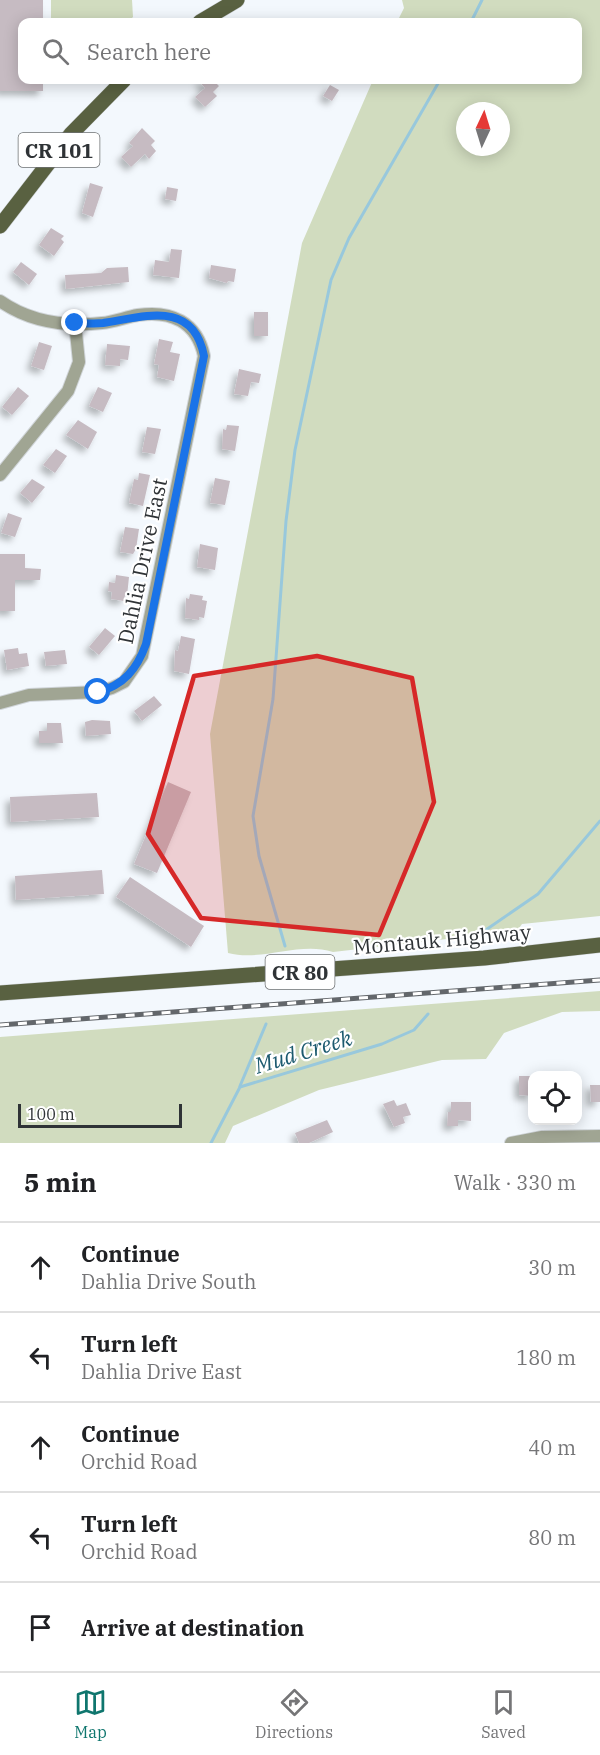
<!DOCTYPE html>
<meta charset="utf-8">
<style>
:root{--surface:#fff;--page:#f2f2f2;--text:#202124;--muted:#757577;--line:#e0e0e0;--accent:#0f766e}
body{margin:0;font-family:"IBM Plex Serif",serif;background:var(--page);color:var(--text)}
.controls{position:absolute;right:18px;bottom:18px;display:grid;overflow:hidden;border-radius:12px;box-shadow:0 3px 15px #0003}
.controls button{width:54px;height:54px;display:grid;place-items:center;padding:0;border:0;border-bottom:2px solid var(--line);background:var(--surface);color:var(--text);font:30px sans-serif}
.compass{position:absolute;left:456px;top:102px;width:54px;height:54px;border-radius:50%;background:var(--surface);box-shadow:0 3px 15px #0003;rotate:4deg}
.scale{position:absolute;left:18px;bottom:15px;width:164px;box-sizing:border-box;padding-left:6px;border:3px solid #2f3336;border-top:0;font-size:16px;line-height:21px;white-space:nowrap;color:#2f3336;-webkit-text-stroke:4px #fff;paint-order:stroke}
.stop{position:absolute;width:18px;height:18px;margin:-14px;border:4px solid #1a73e8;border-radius:50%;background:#fff}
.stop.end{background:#1a73e8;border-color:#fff;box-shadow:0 2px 6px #0008}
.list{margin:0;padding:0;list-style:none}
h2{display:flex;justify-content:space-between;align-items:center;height:78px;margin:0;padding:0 24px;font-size:26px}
h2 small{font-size:20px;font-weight:400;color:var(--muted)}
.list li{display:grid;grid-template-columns:39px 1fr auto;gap:18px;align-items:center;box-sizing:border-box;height:90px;padding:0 24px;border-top:2px solid var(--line)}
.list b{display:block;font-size:22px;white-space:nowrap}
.list p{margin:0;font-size:20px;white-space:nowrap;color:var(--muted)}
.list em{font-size:20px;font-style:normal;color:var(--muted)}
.icon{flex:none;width:33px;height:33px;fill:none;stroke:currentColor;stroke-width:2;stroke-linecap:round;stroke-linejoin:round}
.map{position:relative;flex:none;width:600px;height:1143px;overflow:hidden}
.search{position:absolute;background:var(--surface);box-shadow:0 3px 15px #0003;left:18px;right:18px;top:18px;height:66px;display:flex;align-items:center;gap:15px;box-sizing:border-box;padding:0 21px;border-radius:12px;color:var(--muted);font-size:22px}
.sheet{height:528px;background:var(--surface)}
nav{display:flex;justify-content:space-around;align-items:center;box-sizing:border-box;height:84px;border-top:2px solid var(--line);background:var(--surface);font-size:16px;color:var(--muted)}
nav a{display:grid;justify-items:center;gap:3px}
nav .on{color:var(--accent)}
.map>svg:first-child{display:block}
.green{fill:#d1dcbf;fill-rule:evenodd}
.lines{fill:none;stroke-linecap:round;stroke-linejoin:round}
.stream{stroke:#98c8dc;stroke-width:3}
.building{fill:#c6bbc2;filter:url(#shadow)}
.minor-casing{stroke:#d0d5d9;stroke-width:14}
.major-casing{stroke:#d0d5d9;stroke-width:16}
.minor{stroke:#a0a593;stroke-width:12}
.major{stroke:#596141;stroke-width:15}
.rail-casing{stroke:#63676b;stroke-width:5}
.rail{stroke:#fff;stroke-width:3;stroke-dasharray:9;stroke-linecap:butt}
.route{stroke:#1a73e8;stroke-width:8}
.marked{fill:#d62828;fill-opacity:0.2;stroke:#d62828;stroke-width:4.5;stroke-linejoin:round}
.labels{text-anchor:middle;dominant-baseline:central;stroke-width:4.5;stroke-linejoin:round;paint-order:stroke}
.shield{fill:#fff;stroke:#6d7072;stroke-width:1.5}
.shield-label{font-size:20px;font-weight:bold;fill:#2f3336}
.street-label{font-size:21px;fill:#2f3336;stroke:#fff}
.water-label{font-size:22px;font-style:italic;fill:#1c5a6f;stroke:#fff}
</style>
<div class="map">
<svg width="600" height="1143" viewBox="0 0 600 1143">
<defs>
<filter id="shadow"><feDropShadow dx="-4.5" dy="4.5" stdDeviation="3" flood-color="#0004"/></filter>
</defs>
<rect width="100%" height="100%" fill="#f3f8fd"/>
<!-- green -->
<g class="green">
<path d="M51,0H132L133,17L128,22H51Z"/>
<path d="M402,0H600V916L522,924L517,931L333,952C299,941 262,962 228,953L210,734L302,243L373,80H578V22H397L404,8ZM465,111H501V147H465Z"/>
<path d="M600,991V1011L562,1012L504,1033L486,1059L442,1060L319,1090L233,1126L225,1143H0V1037Z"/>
</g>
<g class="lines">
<!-- stream -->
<g class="stream">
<path d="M471,22L482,0"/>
<path d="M477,936L538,894L600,821"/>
<path d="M285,946L259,856L253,816L273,699L286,521L295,450L331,280L349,238L440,80"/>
<path d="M240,1086L266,1024"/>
<path d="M211,1143L240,1087L382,1044L414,1030L428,1014"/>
</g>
</g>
<!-- building -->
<g class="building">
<path d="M0,0H43V22H22V80H43V91H0Z"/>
<path d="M198,80H213L219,86L213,92L217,96L205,107L195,97L205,88Z"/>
<path d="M330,85L339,90L332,101L323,96Z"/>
<path d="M142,128L155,141L151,145L156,151L149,159L145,154L131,167L121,157L133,146L129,143Z"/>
<path d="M90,183L103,187L93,217L82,213Z"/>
<path d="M167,187L178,189L176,201L165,199Z"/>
<path d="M51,228L64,236L61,239L64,242L54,256L39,245Z"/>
<path d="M171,249L182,250L179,278L153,275L155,260L169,262Z"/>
<path d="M21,262L37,274L29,285L13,272Z"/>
<path d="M211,265L236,269L234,282L228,281L227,283L209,278Z"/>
<path d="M128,267L129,282L66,289L65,275L101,273L107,268Z"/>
<rect x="254" y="312" width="14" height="24"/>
<path d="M159,339L173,342L170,352L180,354L174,381L157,377L159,365L154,364Z"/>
<path d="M39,342L52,346L44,370L31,366Z"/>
<path d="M107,344L130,346L128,360L120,359V366L105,365Z"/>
<path d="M239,369L261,374L259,383L251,382L248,396L234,394Z"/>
<path d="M18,387L29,396L12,415L2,407Z"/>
<path d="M98,387L112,393L103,412L89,406Z"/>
<path d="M78,420L97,432L88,449L66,435Z"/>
<path d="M227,425L239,426L235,451L222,449L223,429L226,430Z"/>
<path d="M147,427L161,429L155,454L142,452Z"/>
<path d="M56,449L67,456L55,473L43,465Z"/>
<path d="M139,473L150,475L143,506L129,503L134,479L138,480Z"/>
<path d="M215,478L230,481L225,505L210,503Z"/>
<path d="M32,479L45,487L32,503L20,493Z"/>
<path d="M8,513L22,518L15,537L1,533Z"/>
<path d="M125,527L139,529L136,549L133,554L120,552Z"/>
<path d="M200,544L218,548L215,570L197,567Z"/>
<path d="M0,554H25V568L41,569L40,580H15V611H0Z"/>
<path d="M116,575L129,577L127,596L125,595L124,601L111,599L112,592L108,591L109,582L115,583Z"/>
<path d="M190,594L203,596L202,600L207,601L204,618L199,617V620L185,618L186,598L189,599Z"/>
<path d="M105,628L115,636L99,655L89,647Z"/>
<path d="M181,636L195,639L189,674L174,671L175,650L178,651Z"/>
<path d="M18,648L19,654L27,653L29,666L7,670L4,650Z"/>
<path d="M65,650L67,664L46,666L44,652Z"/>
<path d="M154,696L162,705L142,721L134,711Z"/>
<path d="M92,720L110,721L111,734L86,736L85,722Z"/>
<path d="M47,723H61L63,743H39V731H47Z"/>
<path d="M168,782L191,792L157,873L134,864Z"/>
<path d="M97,793L99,817L11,822L10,797Z"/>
<path d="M102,870L104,894L16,900L15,876Z"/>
<path d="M130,877L204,926L191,947L116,897Z"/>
<path d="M519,1076H532V1096L519,1095Z"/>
<path d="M590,1085H600V1102H591Z"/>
<path d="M394,1100L397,1106L406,1103L411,1115L403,1117L405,1123L394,1127L383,1104Z"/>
<path d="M451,1102H471V1121L458,1120V1126H447L448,1112H451Z"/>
<path d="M327,1120L333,1132L309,1143H299L295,1133Z"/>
</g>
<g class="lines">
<!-- minor casing -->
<g class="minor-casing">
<g id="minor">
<path d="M0,301C30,322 65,327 102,323C114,322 126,317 138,315C171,310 197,322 204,356L142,656L124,682L112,688L98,692L29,695L0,703"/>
<path d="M0,475L68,391L79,362L75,323"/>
<path d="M511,1143L542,1137L600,1136"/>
</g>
</g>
<!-- major casing -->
<g class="major-casing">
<g id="major">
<path d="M200,22L237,0"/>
<path d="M0,226L71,134L124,80"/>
<path d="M0,993L484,958L600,945"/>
</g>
</g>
<!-- minor -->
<use href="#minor" class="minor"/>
<!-- major -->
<use href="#major" class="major"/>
<!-- rail casing -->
<g class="rail-casing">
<path id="rail" d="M0,1025L600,980"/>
</g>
<!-- rail -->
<use href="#rail" class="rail"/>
</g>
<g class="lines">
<!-- route -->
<path class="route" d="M75,323C84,323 94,324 103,323C144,317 193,299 204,356L146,644C137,669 124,685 98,692"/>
</g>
<!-- marked area -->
<path class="marked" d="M317,656L412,678L434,802L379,935L201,918L148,834L194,676Z"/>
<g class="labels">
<!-- shield labels -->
<g class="shield">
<rect x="18.5" y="133" width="81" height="34" rx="4.5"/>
<rect x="265.5" y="955" width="69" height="34" rx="4.5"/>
</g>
<g class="shield-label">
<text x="59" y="150">CR 101</text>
<text x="300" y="972">CR 80</text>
</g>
<!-- street labels -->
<g class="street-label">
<text transform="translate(142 561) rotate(-78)">Dahlia Drive East</text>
<text transform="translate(442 939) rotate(-5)">Montauk Highway</text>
</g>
<!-- water labels -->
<g class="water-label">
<text transform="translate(303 1051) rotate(-17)">Mud Creek</text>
</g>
</g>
</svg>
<div class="controls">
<button><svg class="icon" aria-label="locate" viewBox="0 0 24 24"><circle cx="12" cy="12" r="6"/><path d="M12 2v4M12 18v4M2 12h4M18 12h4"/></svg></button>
</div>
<svg class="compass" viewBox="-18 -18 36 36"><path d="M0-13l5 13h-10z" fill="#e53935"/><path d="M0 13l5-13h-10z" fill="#757577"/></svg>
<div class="scale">100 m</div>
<div class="stop" style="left:98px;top:692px"></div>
<div class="stop end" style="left:75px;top:323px"></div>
<div class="search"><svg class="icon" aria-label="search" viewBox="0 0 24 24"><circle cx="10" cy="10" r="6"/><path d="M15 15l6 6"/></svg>Search here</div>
</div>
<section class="sheet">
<h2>5 min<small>Walk · 330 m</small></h2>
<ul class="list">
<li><svg class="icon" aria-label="ahead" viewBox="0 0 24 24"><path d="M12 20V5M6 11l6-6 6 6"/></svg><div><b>Continue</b><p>Dahlia Drive South</p></div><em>30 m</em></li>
<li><svg class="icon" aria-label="left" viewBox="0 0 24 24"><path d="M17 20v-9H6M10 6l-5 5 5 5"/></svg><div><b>Turn left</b><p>Dahlia Drive East</p></div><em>180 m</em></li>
<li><svg class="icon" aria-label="ahead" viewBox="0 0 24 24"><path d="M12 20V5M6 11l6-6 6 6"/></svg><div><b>Continue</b><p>Orchid Road</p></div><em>40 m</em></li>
<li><svg class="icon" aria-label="left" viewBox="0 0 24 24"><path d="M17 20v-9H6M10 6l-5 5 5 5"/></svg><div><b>Turn left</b><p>Orchid Road</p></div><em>80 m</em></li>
<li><svg class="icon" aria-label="arrive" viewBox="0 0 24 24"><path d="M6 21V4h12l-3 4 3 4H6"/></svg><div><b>Arrive at destination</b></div></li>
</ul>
</section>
<nav>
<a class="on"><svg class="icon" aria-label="map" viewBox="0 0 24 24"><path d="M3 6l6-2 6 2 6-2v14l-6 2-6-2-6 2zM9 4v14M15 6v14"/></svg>Map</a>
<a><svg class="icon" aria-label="directions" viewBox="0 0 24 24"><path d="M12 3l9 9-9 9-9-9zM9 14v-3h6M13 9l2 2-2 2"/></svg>Directions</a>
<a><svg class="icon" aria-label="saved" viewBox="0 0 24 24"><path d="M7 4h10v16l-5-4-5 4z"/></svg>Saved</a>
</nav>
